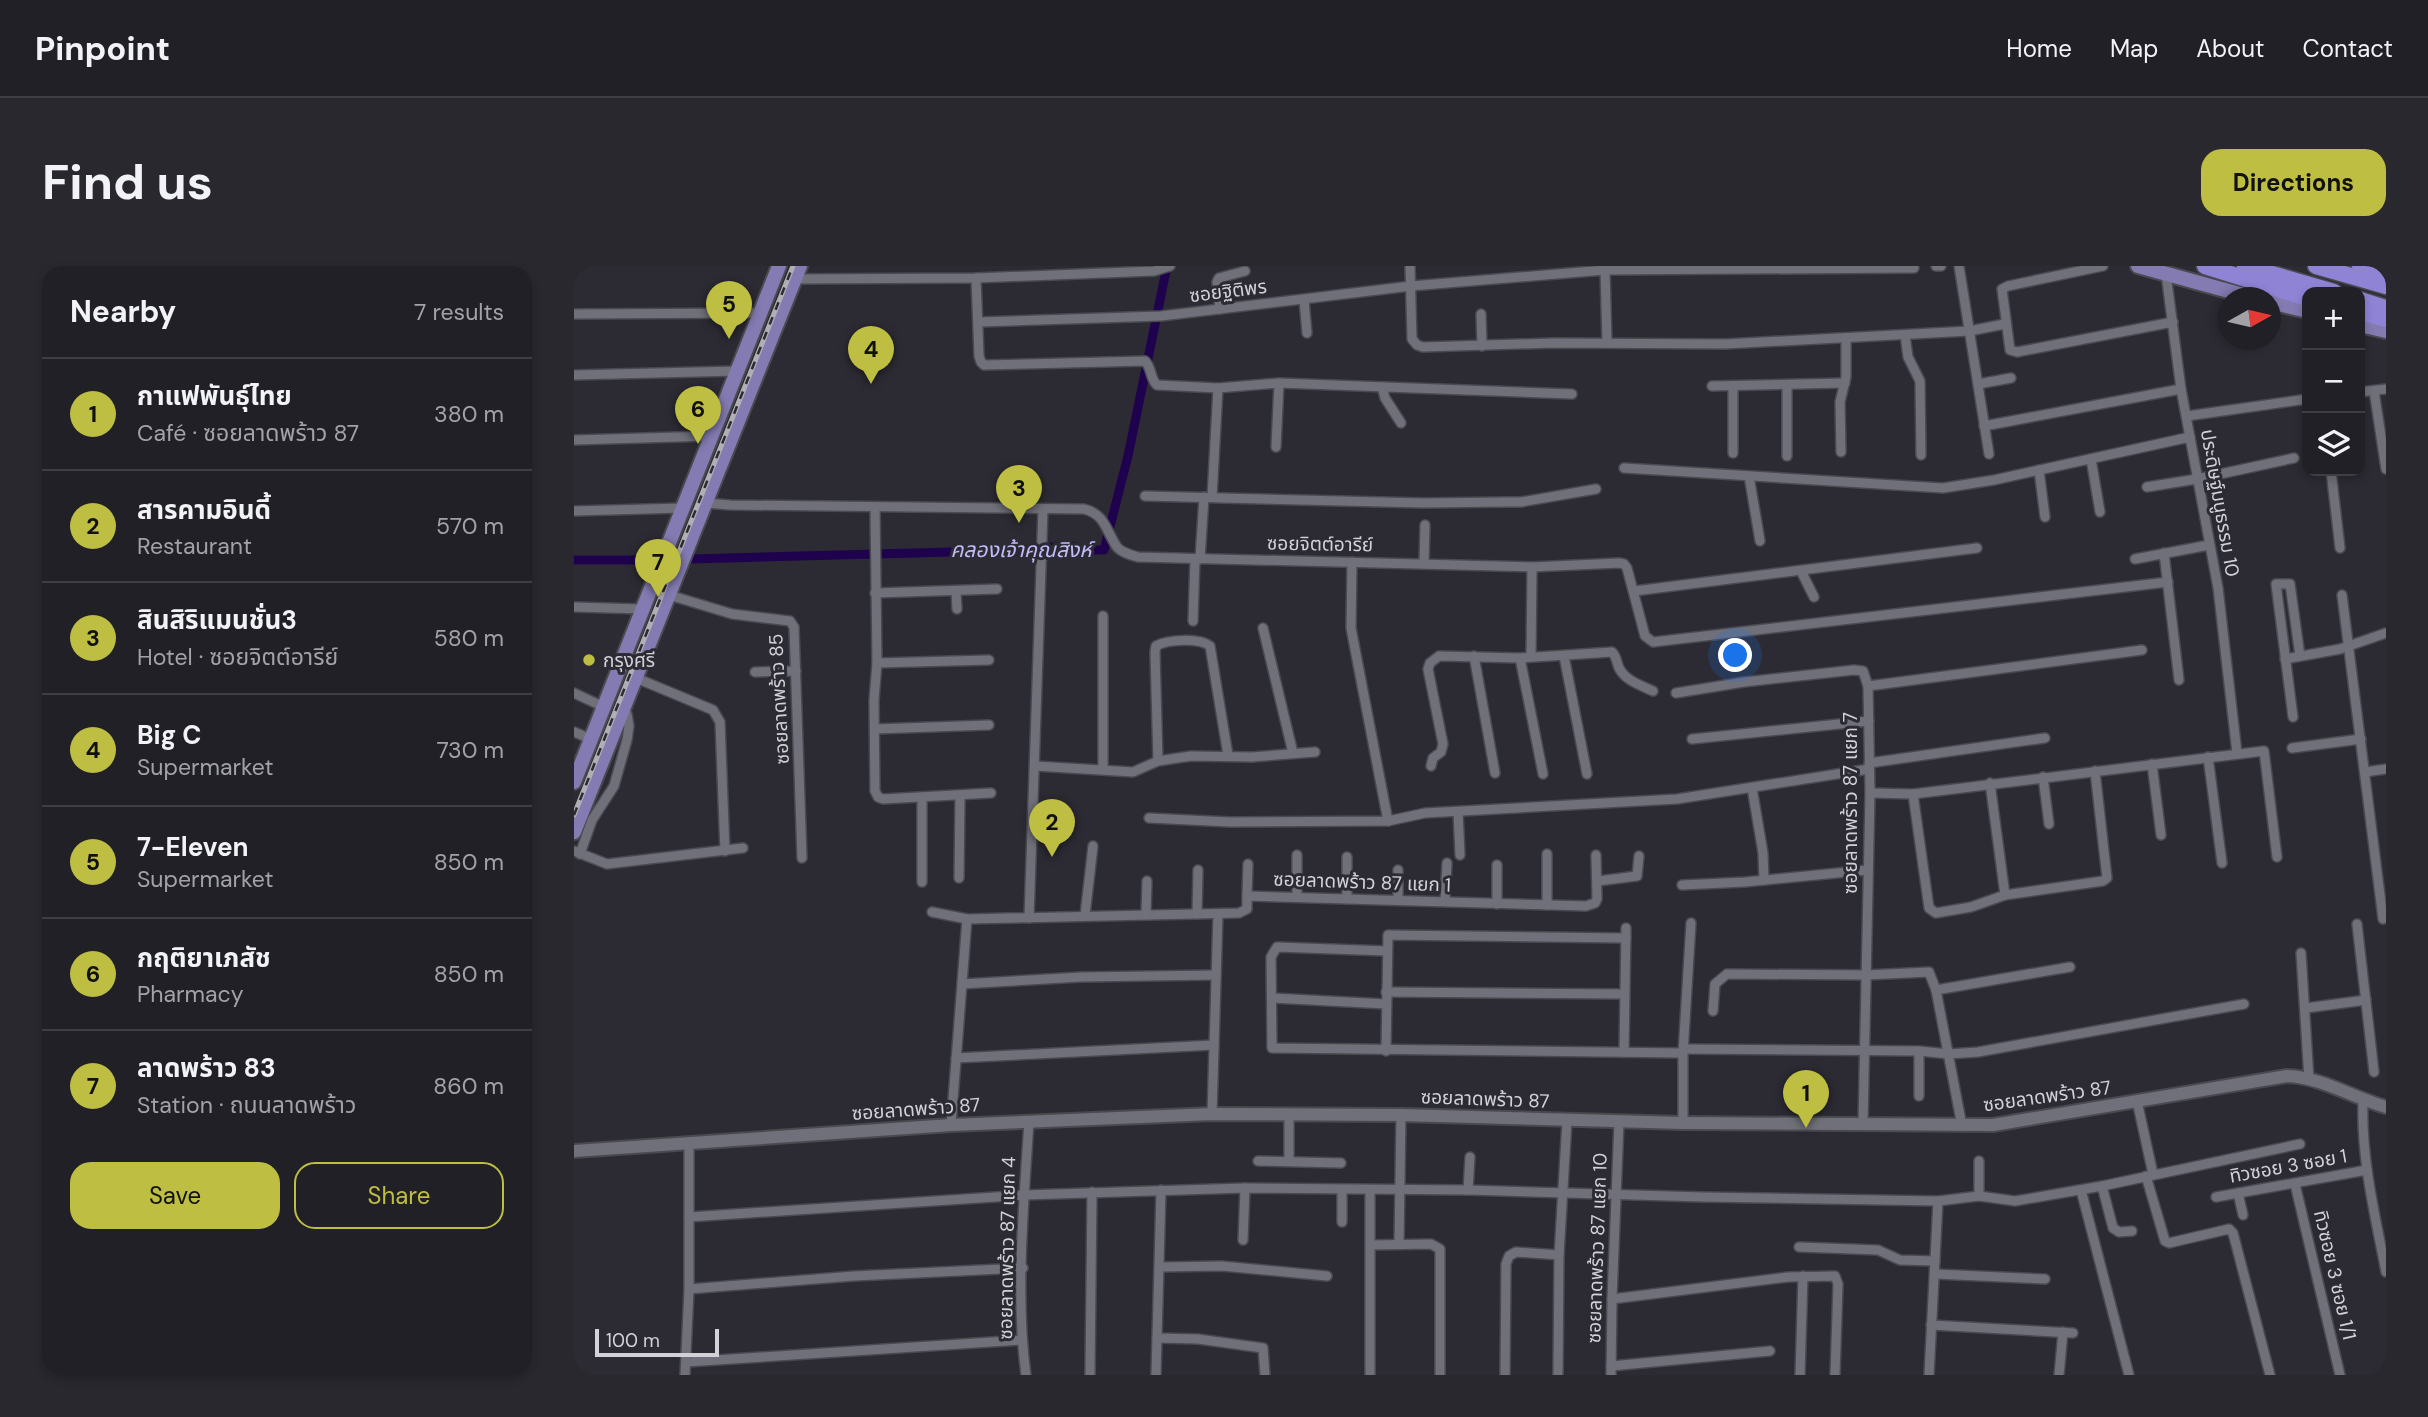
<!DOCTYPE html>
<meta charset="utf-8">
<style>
:root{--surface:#212027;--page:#29282f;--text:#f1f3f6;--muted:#a2a3a7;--line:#3e3e44;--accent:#bebe42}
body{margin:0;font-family:"DM Sans","Noto Sans Thai",sans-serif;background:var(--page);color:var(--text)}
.controls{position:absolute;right:21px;top:21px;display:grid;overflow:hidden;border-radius:14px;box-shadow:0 4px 10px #0003}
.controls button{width:63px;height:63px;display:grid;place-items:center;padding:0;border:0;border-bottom:2px solid var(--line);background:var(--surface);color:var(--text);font:35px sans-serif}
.compass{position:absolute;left:1644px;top:21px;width:63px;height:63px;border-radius:50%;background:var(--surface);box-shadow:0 4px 10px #0003;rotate:82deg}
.scale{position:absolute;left:21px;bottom:18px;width:124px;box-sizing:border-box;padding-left:7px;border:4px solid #d1d1d7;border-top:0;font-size:19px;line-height:24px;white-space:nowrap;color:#d1d1d7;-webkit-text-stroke:5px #2c2b34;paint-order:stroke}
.you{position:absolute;left:1162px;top:390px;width:24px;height:24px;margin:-18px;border:5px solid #fff;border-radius:50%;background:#1a73e8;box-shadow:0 0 0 10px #1a73e833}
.badge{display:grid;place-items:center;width:46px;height:46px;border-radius:50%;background:var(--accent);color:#111;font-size:23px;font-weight:700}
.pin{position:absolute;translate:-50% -58px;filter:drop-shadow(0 2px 4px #0008)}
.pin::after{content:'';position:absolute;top:37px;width:24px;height:21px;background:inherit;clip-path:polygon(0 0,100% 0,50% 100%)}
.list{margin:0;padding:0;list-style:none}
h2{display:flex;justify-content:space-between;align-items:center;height:91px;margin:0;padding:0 28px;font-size:30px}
h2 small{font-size:23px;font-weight:400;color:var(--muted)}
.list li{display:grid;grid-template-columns:46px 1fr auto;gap:21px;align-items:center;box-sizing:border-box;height:112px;padding:0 28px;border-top:2px solid var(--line)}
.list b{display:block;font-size:26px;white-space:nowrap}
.list p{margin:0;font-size:23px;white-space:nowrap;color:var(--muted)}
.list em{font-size:23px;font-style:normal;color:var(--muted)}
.actions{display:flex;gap:14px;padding:21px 28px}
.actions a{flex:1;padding:16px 0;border:2px solid var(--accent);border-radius:21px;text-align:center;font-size:24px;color:var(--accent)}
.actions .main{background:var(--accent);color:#111}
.icon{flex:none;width:38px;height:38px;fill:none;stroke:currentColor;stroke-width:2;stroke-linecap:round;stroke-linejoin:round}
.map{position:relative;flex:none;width:1812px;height:1109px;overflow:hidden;border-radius:21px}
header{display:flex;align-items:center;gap:42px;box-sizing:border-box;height:98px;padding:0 35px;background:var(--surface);border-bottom:2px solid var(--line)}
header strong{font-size:33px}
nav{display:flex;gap:38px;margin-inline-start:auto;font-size:24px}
.intro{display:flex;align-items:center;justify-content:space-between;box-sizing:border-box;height:168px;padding:0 42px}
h1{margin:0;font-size:49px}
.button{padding:18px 32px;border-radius:21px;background:var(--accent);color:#111;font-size:24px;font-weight:700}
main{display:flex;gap:42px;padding:0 42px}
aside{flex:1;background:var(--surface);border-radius:21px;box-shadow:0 4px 10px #0003}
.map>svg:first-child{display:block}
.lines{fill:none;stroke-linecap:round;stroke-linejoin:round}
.canal{stroke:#1e024d;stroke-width:9}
.street-casing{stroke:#494950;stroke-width:12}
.secondary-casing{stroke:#494950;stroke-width:16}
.primary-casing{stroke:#494950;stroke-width:18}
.highway-casing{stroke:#494950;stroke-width:19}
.street{stroke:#70707a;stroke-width:9}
.secondary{stroke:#70707a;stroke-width:12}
.primary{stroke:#837bb1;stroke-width:14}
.highway{stroke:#8f83d6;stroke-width:16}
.rail-casing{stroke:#afafb5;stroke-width:5}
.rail{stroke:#2c2b34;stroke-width:2.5;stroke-dasharray:8;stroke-linecap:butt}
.poi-dot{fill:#bebe42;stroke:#2c2b34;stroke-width:2.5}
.labels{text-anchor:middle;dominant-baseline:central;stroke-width:6;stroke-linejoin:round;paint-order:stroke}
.street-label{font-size:19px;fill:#d1d1d7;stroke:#2c2b34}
.poi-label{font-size:19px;fill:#d1d1d7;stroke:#2c2b34;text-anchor:start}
.water-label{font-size:21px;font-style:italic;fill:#c2bbfb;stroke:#2c2b34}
</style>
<header>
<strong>Pinpoint</strong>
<nav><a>Home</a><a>Map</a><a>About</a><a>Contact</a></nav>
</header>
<div class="intro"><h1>Find us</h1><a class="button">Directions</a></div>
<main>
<aside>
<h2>Nearby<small>7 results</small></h2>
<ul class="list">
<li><span class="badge">1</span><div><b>กาแฟพันธ์ุไทย</b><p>Café · ซอยลาดพร้าว 87</p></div><em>380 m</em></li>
<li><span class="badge">2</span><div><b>สารคามอินดี้</b><p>Restaurant</p></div><em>570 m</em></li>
<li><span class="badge">3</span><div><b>สินสิริแมนชั่น3</b><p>Hotel · ซอยจิตต์อารีย์</p></div><em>580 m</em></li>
<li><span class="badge">4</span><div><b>Big C</b><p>Supermarket</p></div><em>730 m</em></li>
<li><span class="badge">5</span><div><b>7-Eleven</b><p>Supermarket</p></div><em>850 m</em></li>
<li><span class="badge">6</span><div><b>กฤติยาเภสัช</b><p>Pharmacy</p></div><em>850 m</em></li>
<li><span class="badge">7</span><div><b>ลาดพร้าว 83</b><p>Station · ถนนลาดพร้าว</p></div><em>860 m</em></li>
</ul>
<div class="actions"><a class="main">Save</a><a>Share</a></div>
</aside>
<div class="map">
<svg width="1812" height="1109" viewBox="0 0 1812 1109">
<rect width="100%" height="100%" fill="#2c2b34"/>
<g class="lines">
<!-- canal -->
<g class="canal">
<path d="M116,293L415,285L498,280L511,284H530L554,190L593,0"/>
<path d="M0,294H75"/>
</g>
<!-- street casing -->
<g class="street-casing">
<g id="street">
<path d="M836,0L838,73L843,79L849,81L980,77L1151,78L1395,65L1431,58"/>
<path d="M1362,0H1367"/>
<path d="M1385,0L1415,188"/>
<path d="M1529,0L1434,20L1428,23L1436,84L1443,86L1599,56"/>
<path d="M1031,4L1033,77"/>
<path d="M1592,8L1607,123L1644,322L1663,487"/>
<path d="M402,12L405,90L407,96L410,99L571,95C578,102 576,113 583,119L644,122L705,117L998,128"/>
<path d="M220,13L402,12L580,5L596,0"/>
<path d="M730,34L733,67"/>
<path d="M646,43L643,16L645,12L671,5"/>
<path d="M0,48L186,47"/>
<path d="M907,48L908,80"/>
<path d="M405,56L587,50L837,20L1031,4L1340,2"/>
<path d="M1331,69L1334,91L1346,115L1347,189"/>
<path d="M0,109L163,105"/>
<path d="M1404,118L1437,112"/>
<path d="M1138,120L1271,117"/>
<path d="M1159,120V187"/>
<path d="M808,121L811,132L827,157"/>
<path d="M1800,125L1812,203"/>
<path d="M1786,126L1812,123"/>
<path d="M1613,150L1733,133"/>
<path d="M1410,160L1607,123"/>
<path d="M0,174L137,170"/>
<path d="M702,181L705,117"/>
<path d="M1267,186L1266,136L1272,111V72"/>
<path d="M1213,190V119"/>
<path d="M1517,193L1526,246"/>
<path d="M1050,202L1369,222L1420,214L1616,171"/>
<path d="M1465,204L1471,251"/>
<path d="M1757,205L1766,282"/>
<path d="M1175,210L1186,275"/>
<path d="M1573,221L1623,213L1720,192"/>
<path d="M571,230L850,237L932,236H947L1022,223"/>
<path d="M638,231L644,122"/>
<path d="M132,237L156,239L510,243C531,248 532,265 543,281C548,287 557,289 564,291L958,301L1045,297L1050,298L1053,302L1071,370L1079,376L1594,316"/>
<path d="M301,241L303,397L300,434L301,525L304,531L309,533L417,527"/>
<path d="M0,245L108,242"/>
<path d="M1590,287L1605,414"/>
<path d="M626,293L630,231"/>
<path d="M1561,293L1635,279"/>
<path d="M778,296L777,362L814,555"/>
<path d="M850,298L851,259"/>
<path d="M1227,305L1240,331"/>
<path d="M382,325L383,343"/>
<path d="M1060,325L1403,282"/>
<path d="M301,327L423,323"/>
<path d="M95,329L158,348L216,355L220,361L228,592"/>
<path d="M1768,329L1809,653"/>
<path d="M0,341L68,343"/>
<path d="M619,355L621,293"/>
<path d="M689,362L719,487"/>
<path d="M900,390L921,507"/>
<path d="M957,390L958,301"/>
<path d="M990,390L1013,508"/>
<path d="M946,392L969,508"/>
<path d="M1711,393L1766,383L1812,367"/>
<path d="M303,397L415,394"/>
<path d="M181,406L222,405"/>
<path d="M62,412L139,444L146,456L151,585"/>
<path d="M1294,420L1568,384"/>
<path d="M0,427L30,441"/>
<path d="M1102,427L1170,416L1280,404L1289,405L1294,420L1296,527L1289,859"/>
<path d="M1719,451L1702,318H1716L1726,390"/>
<path d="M301,463L415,459"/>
<path d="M0,466L17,473"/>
<path d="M1118,473L1295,455"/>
<path d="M1718,482L1787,473"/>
<path d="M1634,491L1648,597"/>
<path d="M584,495L581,386L582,380C594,373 626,372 636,380L654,489"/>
<path d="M1295,497L1471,472"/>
<path d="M1578,498L1587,569"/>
<path d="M461,500L559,506L584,495L617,490L678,491L741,486"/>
<path d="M857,500L859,492L867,486L869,478L854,403L856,397L865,390L946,392L1038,386C1043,391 1042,395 1045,402C1052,415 1066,419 1079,425"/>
<path d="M529,503V350"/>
<path d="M1791,506L1812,503"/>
<path d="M1469,511L1475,558"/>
<path d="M1416,517L1431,629"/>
<path d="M1178,522L1189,587L1190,614"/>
<path d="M1296,527L1339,528L1690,485L1703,591"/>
<path d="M1339,528L1355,642L1362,647L1397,641L1431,629L1529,615L1533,612L1521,505"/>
<path d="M348,531V616"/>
<path d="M884,546L886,589"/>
<path d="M575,552L656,556L814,555L851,547L1103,533L1295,503"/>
<path d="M0,585L33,598L169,582"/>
<path d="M6,588L18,554L40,520L53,474L55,460L53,448L48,446"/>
<path d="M973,588V639"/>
<path d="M824,604V633"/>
<path d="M385,612L386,530"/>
<path d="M1024,615L1063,610L1065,590"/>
<path d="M1108,619L1171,616L1294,604"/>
<path d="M673,630L674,598"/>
<path d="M723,631V589"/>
<path d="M773,631V591"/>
<path d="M871,635L873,597"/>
<path d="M923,638V599"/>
<path d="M358,646L393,653L665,647L673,643V630L1012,640L1021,637L1023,633L1022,589"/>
<path d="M572,648L573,615"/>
<path d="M623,648L624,604"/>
<path d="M511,649L519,580"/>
<path d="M455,652L469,243"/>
<path d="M1783,658L1800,806"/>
<path d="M813,685L703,681L697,691L698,782L1109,787"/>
<path d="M1727,687L1735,813"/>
<path d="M388,718L507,711L642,709"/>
<path d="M1362,724L1496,701"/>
<path d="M812,726L1050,728"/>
<path d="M698,732L812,738"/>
<path d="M1732,742L1792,734"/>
<path d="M1139,745L1141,718L1153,708L1292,709L1355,706L1362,724L1388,860"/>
<path d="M1110,783L1345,785L1375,788L1404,786L1670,738"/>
<path d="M812,785L814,669L1052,672"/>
<path d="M1050,786L1052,662"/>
<path d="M382,792L640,779"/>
<path d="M1345,830V785"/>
<path d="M1563,835L1579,908"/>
<path d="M1789,835C1787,893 1801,949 1812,1006"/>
<path d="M638,848L644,648"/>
<path d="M1109,857V787L1117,657"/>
<path d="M377,859L393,653"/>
<path d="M684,895L767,897"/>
<path d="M715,895V848"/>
<path d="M1572,910L1591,975L1595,977L1655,963L1659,967L1696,1109"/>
<path d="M1721,918L1766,1109"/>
<path d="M1528,920L1539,962L1545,966L1558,965"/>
<path d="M894,924L896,891"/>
<path d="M1507,924L1555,1109"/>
<path d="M1664,927L1669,949"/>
<path d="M1405,930V895"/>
<path d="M1642,931L1793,904"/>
<path d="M115,951L450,929L671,922L894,924L1129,931L1364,935L1405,930L1441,935L1528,920L1726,878"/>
<path d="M768,956V924"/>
<path d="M669,974L671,922"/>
<path d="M825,978L827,849"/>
<path d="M796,979L857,978L866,983V1109"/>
<path d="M1225,981L1304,984L1326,994L1361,995"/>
<path d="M585,1001L648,1000L753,1010"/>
<path d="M1361,1008L1471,1013"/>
<path d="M115,1023L280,1010L449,1002"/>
<path d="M1038,1033L1214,1011L1261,1010L1264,1018L1261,1109"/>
<path d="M1357,1059L1499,1067"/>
<path d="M583,1072L624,1073L689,1082L691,1109"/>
<path d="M112,1096L447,1074"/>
<path d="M1037,1100L1196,1085"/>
<path d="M111,1109L115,1023V878"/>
<path d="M452,1109C441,1029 450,936 455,855"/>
<path d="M516,1109L518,926"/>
<path d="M582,1109L587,924"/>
<path d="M796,1109V924"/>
<path d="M931,1109L932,998L935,990L942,986L985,989"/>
<path d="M984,1109L985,989L993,855"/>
<path d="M1037,1109L1038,1033L1045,856"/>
<path d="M1226,1109L1229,1010"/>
<path d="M1355,1109L1364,935"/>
<path d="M1485,1109L1489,1066"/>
</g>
</g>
<!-- secondary casing -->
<g class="secondary-casing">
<path id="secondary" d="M0,885L377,859L638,848L827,849L1109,857L1419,859L1713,810C1747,811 1780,832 1812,841"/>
</g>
<!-- primary casing -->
<g class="primary-casing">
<g id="primary">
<path d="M1564,0L1680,32"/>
<path d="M1696,36L1733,45"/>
<path d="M1786,59L1812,65"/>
<path d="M0,516L205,0"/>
<path d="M0,566L226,0"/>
</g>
</g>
<!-- highway casing -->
<g class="highway-casing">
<g id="highway">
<path d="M1631,0L1733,32"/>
<path d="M1671,0L1760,26"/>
<path d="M1742,0L1812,20"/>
<path d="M1786,0L1812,8"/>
<path d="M1786,34L1812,42"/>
<path d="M1786,46L1812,53"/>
</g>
</g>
<!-- street -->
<use href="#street" class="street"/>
<!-- secondary -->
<use href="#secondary" class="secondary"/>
<!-- primary -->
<use href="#primary" class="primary"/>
<!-- highway -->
<use href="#highway" class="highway"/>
<!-- rail casing -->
<g class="rail-casing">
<path id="rail" d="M0,549L219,0"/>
</g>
<!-- rail -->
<use href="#rail" class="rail"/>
</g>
<!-- markers -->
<circle class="poi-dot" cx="15" cy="394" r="7"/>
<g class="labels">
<!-- street labels -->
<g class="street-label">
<text transform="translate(654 25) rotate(-7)">ซอยฐิติพร</text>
<text transform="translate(1646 237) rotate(80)">ประดิษฐ์มนูธรรม 10</text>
<text transform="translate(746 278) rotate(1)">ซอยจิตต์อารีย์</text>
<text transform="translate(205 433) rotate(-93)">ซอยลาดพร้าว 85</text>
<text transform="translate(1276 537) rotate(-90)">ซอยลาดพร้าว 87 แยก 7</text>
<text transform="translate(788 616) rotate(2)">ซอยลาดพร้าว 87 แยก 1</text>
<text transform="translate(1473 830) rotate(-8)">ซอยลาดพร้าว 87</text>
<text transform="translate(911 833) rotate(2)">ซอยลาดพร้าว 87</text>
<text transform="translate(342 843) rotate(-4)">ซอยลาดพร้าว 87</text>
<text transform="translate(1714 900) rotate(-10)">ทิวซอย 3 ซอย 1</text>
<text transform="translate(433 982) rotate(-89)">ซอยลาดพร้าว 87 แยก 4</text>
<text transform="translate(1023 982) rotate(-88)">ซอยลาดพร้าว 87 แยก 10</text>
<text transform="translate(1761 1009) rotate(77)">ทิวซอย 3 ซอย 1/1</text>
</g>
<!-- poi labels -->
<g class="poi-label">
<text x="29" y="394">กรุงศรี</text>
</g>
<!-- water labels -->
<g class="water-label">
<text x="447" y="284">คลองเจ้าคุณสิงห์</text>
</g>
</g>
</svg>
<div class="controls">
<button>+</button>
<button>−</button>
<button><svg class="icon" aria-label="layers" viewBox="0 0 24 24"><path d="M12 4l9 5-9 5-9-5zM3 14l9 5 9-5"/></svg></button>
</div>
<svg class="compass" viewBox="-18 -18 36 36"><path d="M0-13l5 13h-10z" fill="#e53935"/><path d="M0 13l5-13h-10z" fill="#a2a3a7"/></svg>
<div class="scale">100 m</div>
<div class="you"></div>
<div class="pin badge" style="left:1232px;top:862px">1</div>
<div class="pin badge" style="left:478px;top:591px">2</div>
<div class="pin badge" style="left:445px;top:257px">3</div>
<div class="pin badge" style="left:297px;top:118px">4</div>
<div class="pin badge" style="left:155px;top:73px">5</div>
<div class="pin badge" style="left:124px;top:178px">6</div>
<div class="pin badge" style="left:84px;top:331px">7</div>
</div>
</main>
